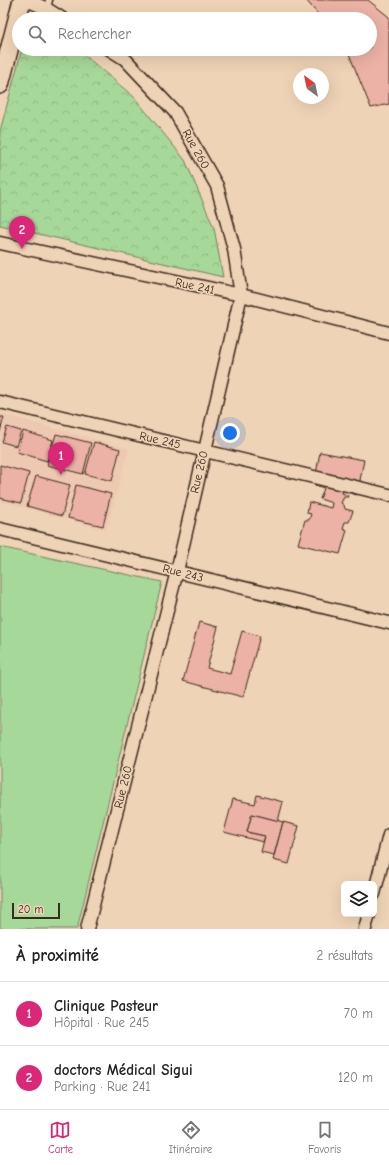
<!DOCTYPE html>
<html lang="fr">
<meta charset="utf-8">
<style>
:root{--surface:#fff;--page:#f2f2f2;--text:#222;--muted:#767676;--line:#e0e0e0;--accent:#db2777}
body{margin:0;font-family:"Comic Neue",sans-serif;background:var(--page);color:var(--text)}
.controls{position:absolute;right:12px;bottom:12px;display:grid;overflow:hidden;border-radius:6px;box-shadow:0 4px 16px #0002}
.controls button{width:36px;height:36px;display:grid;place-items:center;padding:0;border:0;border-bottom:1px solid var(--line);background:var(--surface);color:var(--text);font:20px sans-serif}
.compass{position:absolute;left:293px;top:68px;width:36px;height:36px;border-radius:50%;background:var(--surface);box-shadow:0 4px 16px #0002;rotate:327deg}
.scale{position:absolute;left:12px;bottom:10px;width:48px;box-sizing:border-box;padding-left:4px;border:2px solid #3b2a1e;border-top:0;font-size:11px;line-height:14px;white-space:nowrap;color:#3b2a1e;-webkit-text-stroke:3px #efd3b6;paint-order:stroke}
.you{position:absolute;left:230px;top:433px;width:14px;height:14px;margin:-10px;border:3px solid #fff;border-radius:50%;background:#1a73e8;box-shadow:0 0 0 6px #1a73e833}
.badge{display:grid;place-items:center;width:26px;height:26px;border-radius:50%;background:var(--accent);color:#fff;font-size:13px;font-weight:700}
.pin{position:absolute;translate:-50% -33px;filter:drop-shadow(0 1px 2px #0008)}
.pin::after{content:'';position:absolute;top:21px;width:14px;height:12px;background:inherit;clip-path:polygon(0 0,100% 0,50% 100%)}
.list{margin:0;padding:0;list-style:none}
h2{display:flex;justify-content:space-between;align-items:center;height:52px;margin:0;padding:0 16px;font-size:17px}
h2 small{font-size:13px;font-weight:400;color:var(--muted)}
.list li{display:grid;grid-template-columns:26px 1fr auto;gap:12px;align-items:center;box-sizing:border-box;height:64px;padding:0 16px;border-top:1px solid var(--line)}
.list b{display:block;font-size:15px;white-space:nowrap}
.list p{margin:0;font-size:13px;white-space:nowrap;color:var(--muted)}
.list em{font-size:13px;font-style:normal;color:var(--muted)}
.icon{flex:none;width:22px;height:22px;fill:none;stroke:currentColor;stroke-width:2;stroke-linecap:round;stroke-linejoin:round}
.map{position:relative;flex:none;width:389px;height:929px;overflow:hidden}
.search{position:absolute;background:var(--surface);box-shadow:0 4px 16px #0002;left:12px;right:12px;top:12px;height:44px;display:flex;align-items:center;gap:10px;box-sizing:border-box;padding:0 14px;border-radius:22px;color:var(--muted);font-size:15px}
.sheet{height:180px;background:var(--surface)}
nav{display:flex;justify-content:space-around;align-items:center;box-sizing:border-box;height:56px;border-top:1px solid var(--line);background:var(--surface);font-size:11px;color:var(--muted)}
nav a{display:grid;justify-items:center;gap:2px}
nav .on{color:var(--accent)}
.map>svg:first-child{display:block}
.built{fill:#eec9b1}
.park{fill:url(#park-crowns);stroke:#70815c}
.garden{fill:#a6d899;stroke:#70815c}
.building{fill:#ebb2a5;stroke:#3b2a1e}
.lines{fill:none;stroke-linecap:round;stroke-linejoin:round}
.lane-casing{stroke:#3b2a1e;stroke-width:9}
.street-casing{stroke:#3b2a1e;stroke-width:15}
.secondary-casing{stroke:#3b2a1e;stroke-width:20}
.lane{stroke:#efd3b6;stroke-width:6}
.street{stroke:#efd3b6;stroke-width:12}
.secondary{stroke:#efd3b6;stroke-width:17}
.labels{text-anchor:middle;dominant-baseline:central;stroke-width:3;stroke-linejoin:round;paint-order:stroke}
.street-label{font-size:12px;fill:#3b2a1e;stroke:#efd3b6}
</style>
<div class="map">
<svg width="389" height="929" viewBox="0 0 389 929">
<defs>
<pattern id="park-crowns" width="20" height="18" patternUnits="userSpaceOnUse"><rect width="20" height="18" fill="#a6d899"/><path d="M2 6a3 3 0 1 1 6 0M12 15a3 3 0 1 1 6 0" fill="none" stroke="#90ba83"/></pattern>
</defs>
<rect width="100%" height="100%" fill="#efd3b6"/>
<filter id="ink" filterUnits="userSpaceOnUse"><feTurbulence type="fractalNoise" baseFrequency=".025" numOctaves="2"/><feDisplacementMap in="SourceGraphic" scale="8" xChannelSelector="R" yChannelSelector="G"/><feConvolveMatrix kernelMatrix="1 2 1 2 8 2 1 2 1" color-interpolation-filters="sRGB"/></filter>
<g filter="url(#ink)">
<!-- built -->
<path class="built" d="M0,413L129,449L106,530L0,501Z"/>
<!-- park -->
<path class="park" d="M22,49H77L134,97L185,160L214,228L223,277L0,225V131Z"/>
<!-- garden -->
<path class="garden" d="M0,547L162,582L77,929H0Z"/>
<!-- building -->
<g class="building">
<path d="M306,0H368L389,17V104L371,108L347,49H370V19H322Z"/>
<path d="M0,417H4L0,432Z"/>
<path d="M7,427L21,431L16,446L2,442Z"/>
<path d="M23,431L53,440L47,461L17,452Z"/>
<path d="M56,434L91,443L83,474L47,465Z"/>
<path d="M94,442L120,449L112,481L85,474Z"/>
<path d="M320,452L364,460L357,495L350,493L349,488L343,489L342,493L347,495L348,497H344L341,503L344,505L345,509L353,511L349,522H345L343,528L347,530L340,554L298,544L305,520H309L311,514L307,513L309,502L331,508L332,503L320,499L324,488L314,485Z"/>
<path d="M0,465L29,473L21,503L0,498Z"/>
<path d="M36,476L70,485L62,516L27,506Z"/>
<path d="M76,485L111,494L103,526L68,518Z"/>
<path d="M199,622L218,627L207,668L230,674L242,631L260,636L243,697L183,681Z"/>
<path d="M257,795L283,802L278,821L252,814L247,832L265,836L263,842L224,832L233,799L255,804Z"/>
<path d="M252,814L283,822L274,855L261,852L265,836L247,832Z"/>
<path d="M283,822L299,826L289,864L273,860Z"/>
</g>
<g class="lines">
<!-- lane casing -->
<g class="lane-casing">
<path id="lane" d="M47,9L49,0"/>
</g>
<!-- street casing -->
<g class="street-casing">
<g id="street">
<path d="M27,0L47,9L63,19"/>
<path d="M0,243L241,295L389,333"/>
<path d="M0,402L389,495"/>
<path d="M0,529L389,623"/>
<path d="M374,894L389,835"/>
<path d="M87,929L177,571L241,295L234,249L217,186L175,112L125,59L109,49"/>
<path d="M365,929L369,914"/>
</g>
</g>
<!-- secondary casing -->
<g class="secondary-casing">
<path id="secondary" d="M0,85L22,0"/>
</g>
<!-- lane -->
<use href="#lane" class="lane"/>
<!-- street -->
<use href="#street" class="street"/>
<!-- secondary -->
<use href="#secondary" class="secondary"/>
</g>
</g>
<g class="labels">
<!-- street labels -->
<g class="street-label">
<text transform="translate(196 149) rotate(61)">Rue 260</text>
<text transform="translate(195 286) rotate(12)">Rue 241</text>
<text transform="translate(160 440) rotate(13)">Rue 245</text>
<text transform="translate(199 472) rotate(-77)">Rue 260</text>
<text transform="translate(183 573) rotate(14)">Rue 243</text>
<text transform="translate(123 787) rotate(-76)">Rue 260</text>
</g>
</g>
</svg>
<div class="controls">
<button><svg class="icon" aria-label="layers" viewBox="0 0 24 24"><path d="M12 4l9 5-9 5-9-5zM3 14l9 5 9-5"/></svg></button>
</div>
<svg class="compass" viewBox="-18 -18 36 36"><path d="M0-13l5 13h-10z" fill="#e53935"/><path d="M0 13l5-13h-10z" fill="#767676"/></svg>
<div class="scale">20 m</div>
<div class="you"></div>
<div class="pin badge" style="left:61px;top:475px">1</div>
<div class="pin badge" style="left:22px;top:249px">2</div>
<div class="search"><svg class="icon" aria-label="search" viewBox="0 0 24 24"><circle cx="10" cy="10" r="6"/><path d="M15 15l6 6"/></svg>Rechercher</div>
</div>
<section class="sheet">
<h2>À proximité<small>2 résultats</small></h2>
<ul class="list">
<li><span class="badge">1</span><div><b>Clinique Pasteur</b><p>Hôpital · Rue 245</p></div><em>70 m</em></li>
<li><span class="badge">2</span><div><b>doctors Médical Sigui</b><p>Parking · Rue 241</p></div><em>120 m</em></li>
</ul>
</section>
<nav>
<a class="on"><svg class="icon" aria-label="map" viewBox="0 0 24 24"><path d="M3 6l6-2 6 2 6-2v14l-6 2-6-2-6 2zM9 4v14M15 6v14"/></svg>Carte</a>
<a><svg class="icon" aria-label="directions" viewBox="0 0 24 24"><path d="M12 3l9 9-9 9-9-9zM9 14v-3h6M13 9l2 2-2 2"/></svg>Itinéraire</a>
<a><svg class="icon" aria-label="saved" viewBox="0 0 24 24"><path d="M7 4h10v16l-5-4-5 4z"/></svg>Favoris</a>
</nav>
